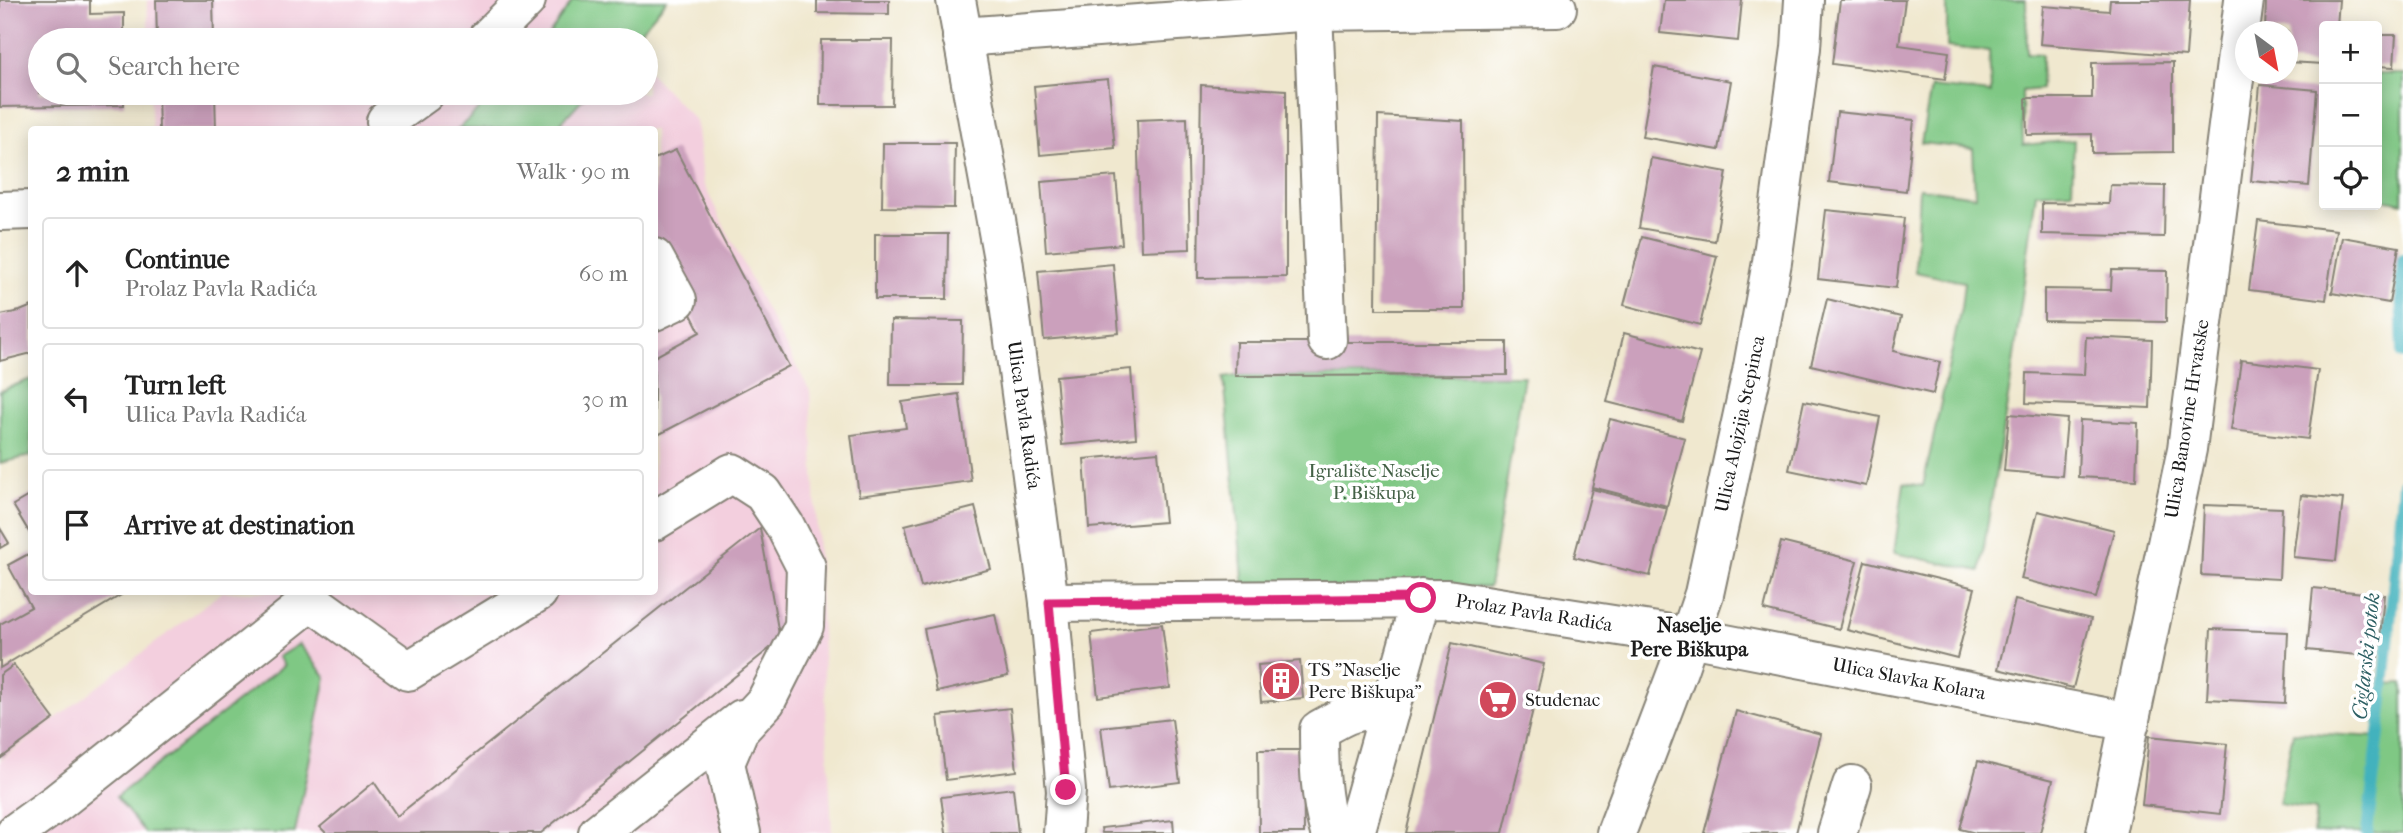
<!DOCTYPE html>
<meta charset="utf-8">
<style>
:root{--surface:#fff;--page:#f2f2f2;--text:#222;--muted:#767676;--line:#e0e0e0}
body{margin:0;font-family:"IM FELL French Canon",serif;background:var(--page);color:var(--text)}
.controls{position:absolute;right:21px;top:21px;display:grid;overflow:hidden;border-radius:7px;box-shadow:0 4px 18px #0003}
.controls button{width:63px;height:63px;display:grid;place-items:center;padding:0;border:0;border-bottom:2px solid var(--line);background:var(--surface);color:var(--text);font:35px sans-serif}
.compass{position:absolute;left:2235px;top:21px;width:63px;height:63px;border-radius:50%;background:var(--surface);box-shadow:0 4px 18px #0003;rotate:148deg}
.stop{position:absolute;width:21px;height:21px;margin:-16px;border:5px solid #db2777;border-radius:50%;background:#fff}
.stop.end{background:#db2777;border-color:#fff;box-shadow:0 2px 7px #0008}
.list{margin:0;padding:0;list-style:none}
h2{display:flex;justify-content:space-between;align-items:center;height:91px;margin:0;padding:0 28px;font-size:30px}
h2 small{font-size:23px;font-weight:400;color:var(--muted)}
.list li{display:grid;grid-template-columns:46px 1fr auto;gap:21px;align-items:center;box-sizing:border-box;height:112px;margin:0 14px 14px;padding:0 14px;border:2px solid var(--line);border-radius:7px}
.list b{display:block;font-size:26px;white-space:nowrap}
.list p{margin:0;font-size:23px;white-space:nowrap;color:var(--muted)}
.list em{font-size:23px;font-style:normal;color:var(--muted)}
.icon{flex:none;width:38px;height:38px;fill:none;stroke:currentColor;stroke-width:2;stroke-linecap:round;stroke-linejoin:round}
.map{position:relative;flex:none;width:2403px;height:833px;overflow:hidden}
.search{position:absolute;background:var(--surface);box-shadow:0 4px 18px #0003;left:28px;top:28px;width:630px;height:77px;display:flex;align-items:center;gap:18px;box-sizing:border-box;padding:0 24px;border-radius:38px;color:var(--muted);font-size:26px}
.panel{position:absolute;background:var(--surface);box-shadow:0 4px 18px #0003;left:28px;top:126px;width:630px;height:469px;border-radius:7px}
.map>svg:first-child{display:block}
.built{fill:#f3cfde}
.green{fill:#7fc884;stroke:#4e7250;stroke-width:2}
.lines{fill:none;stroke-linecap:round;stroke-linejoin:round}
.stream{stroke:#43b2bd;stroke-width:12}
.building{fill:#cba0bc}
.minor-casing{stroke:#868276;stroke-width:42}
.minor{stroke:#fff;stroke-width:38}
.route{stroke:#db2777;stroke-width:9}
.labels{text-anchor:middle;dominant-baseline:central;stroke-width:7;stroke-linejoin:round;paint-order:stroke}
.street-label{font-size:19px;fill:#1c1c1c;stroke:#fff}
.park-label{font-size:19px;fill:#446146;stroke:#fff}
.poi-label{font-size:19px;fill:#1c1c1c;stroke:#fff;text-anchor:start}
.neighbourhood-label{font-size:21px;font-weight:bold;fill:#1c1c1c;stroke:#fff}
.water-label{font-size:21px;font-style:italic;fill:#2e6064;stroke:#fff}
</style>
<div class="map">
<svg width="2403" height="833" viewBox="0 0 2403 833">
<rect width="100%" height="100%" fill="#fff"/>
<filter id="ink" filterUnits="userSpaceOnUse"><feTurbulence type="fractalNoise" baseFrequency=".0143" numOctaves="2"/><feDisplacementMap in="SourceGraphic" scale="14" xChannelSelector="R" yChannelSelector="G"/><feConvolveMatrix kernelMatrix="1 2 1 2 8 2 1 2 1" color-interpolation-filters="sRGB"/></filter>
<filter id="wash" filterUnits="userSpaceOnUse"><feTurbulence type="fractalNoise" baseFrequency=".00686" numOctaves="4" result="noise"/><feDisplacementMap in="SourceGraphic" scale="28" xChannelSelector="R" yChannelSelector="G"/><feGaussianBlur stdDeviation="1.57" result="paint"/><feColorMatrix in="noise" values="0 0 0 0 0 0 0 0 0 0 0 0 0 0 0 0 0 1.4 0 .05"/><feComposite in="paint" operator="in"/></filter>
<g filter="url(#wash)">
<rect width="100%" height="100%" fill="#f0e8cf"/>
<!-- built -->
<g class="built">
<path d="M147,0H573L545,40H149Z"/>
<path d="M646,69L696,121L703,183L765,308L810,391L832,833H0V761L222,592H654V130L555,129L588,93H646Z"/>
<path d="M150,93H496L458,130L152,129Z"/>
</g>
<!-- green -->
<g class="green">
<path d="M573,0H667L633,40H545Z"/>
<path d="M1947,0H2026L2027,53L2042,54L2041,89L2022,91L2023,145L2074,140L2072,191L2036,193L2011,379L1980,571L1894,553L1904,483L1923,486L1961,308L1964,282L1915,272L1919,188L1975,196L1973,149L1921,143L1931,87L1991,93L1989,51L1947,47Z"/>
<path d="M2377,74H2403V203L2377,198Z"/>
<path d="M496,93H588L555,129H458Z"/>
<path d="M1235,376H1524L1489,587L1244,588L1224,378Z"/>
<path d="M31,379V456L0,463V391Z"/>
<path d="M299,644L326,677L295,833H145L116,797L284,665L278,657Z"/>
<path d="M2403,683V833H2313L2316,810L2279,804L2293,732L2378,737L2384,684Z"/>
</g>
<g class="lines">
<!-- stream -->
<g class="stream">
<path d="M2403,259L2401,283L2403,354"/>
<path d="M2367,833L2382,708L2403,483"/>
</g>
</g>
<g id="blocks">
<!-- building -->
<g class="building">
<path d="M0,0H90V14L124,13V40H40V93H124V105L0,107Z"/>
<path d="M156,0H213L214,40H157Z"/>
<path d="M817,0H889V14L817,13Z"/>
<path d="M1664,0H1742L1738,41L1660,33Z"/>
<path d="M1840,0H1905L1899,45L1949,52L1945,79L1832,64Z"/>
<path d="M2110,0H2190L2186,56L2040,44L2043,6L2109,11Z"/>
<path d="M2266,0H2339L2337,26H2324V64L2288,62V32H2265Z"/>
<path d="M2377,35H2396L2394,67L2377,66Z"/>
<path d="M821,40H893L892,105H820Z"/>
<path d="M2173,62V152L2092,153V134L2027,135L2026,98H2092V63Z"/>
<path d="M1654,67L1731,81L1719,150L1642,137Z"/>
<path d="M1108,79L1115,148L1040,155L1034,86Z"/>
<path d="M1201,85L1286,90V277L1198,278Z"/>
<path d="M2260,85L2317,90L2309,186L2251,181Z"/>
<path d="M158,93H215L216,130H159Z"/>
<path d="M1837,112L1914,120L1906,191L1829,182Z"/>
<path d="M1378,116L1463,121L1464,309H1376Z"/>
<path d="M1187,118L1190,249L1141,251L1137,120Z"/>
<path d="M883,143H955L954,208L882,207Z"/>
<path d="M676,150L789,366L654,437V357L700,332L654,240V159Z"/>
<path d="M1651,158L1727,172L1715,241L1639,228Z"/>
<path d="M1116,176L1122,244L1046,251L1041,182Z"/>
<path d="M2110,185L2165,186L2164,237L2042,234V203L2109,204Z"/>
<path d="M1826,210L1904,218L1896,288L1818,279Z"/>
<path d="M2258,221L2336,230L2326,300L2249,290Z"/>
<path d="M875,234H948L947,299H875Z"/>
<path d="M1642,237L1717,256L1700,325L1624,305Z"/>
<path d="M2342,237L2399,247L2389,303L2332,293Z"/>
<path d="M1113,264L1119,333L1044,340L1038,271Z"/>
<path d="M2112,270L2167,271L2166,322L2044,320V289L2111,290Z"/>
<path d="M1827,299L1901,317L1893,351L1940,362L1933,394L1811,365Z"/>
<path d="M32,306V353L0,361V315L20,311Z"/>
<path d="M891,320L963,321L962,385H890Z"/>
<path d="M1624,333L1700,353L1682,421L1607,402Z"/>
<path d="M2086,337L2152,340L2150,408L2026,403L2027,373L2084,375Z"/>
<path d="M1236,342H1507V375L1235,376Z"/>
<path d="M2241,360L2318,370L2308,439L2231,430Z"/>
<path d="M1131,369L1136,438L1062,445L1056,376Z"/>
<path d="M959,394L971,481L859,496L851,435L906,428L902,402Z"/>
<path d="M1804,401L1880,417L1866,486L1789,470Z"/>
<path d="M2009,414L2067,419L2062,476L2004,471Z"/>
<path d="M1610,419L1685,438L1667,506L1592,487Z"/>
<path d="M2080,420L2138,423L2136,480L2078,477Z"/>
<path d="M1158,452L1165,522L1089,528L1084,459Z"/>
<path d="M1592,489L1667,508L1650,576L1574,557Z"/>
<path d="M32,494V537L13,505Z"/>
<path d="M2301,495L2343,499L2336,561L2293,557Z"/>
<path d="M2204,505L2282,508L2279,579L2201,575Z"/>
<path d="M975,507L991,569L921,587L905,525Z"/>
<path d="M2038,511L2114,530L2096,598L2021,579Z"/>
<path d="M0,528L9,543L0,548Z"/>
<path d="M760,528L780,640L541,833H326L320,827L374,782L397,816Z"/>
<path d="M1781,542L1857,561L1839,629L1764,610Z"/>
<path d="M32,552V592H126L0,668V624L31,607L8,565Z"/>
<path d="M1865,561L1975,588L1957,658L1847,630Z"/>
<path d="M2313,588L2384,595L2378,657L2307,650Z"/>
<path d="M2015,600L2091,619L2073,688L1998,669Z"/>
<path d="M995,614L1008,676L937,692L924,629Z"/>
<path d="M1162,624L1170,688L1098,697L1091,633Z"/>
<path d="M2211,629L2288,632L2285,703L2207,699Z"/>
<path d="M1452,643L1544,664L1503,833H1406Z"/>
<path d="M1300,661L1303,698L1261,702L1258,665Z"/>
<path d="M14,665L54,719L0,759V675Z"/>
<path d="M1010,708L1017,771L946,780L938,716Z"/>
<path d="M1736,711L1821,734L1796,833H1704Z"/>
<path d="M1172,719L1180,782L1109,791L1101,727Z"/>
<path d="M2149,736L2227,744L2220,814L2142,805Z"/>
<path d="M1258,750H1303L1304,833H1259Z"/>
<path d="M1978,761L2053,780L2040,833H1976L1960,829Z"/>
<path d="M1013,788L1018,833H946L941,797Z"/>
<path d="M1173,820L1174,833H1102L1101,828Z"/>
</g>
</g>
</g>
<g filter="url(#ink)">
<use href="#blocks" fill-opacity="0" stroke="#868276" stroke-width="2"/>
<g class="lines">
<!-- minor casing -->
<g class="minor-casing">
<g id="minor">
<path d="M956,0L1003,259L1049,602L1066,791L1063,833"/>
<path d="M1313,11L1327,340"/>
<path d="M962,37L1313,11L1557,8"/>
<path d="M486,40L526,0"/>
<path d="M386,121L425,93"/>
<path d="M0,211L32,210"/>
<path d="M654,258L677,300L654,311"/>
<path d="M654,521L732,473L763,493L785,526L806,567L804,626L766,701L739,730L725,763L741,833"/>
<path d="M1049,602L1447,599L1689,637L2130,722"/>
<path d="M15,833L58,802L311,601L408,671L538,592"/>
<path d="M598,833L742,719"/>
<path d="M1330,833C1320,798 1319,765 1319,730C1348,713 1355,708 1389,712"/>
<path d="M1355,833L1421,598"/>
<path d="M1616,833L1678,670L1704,594L1752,372L1772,262L1801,48L1804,0"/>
<path d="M1837,833L1852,785"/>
<path d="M2106,833L2187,449L2244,0"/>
</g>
</g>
<!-- minor -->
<use href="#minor" class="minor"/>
</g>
</g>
<g class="lines" filter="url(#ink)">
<!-- route -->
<path class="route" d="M1066,790L1049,602L1421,598"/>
</g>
<!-- icons -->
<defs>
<g id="building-disc" transform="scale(2.0125)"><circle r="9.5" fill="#d1495b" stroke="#fff"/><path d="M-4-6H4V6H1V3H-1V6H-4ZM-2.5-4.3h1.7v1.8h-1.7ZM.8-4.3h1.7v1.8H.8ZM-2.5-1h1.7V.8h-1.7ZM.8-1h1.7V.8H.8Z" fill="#fff"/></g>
<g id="supermarket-disc" transform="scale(2.0125)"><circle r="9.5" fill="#d1495b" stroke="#fff"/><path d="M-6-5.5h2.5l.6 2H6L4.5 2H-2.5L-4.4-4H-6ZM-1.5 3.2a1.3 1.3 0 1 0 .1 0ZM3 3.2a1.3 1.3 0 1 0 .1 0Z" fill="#fff"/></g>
</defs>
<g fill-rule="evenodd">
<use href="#building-disc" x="1281" y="681"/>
<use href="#supermarket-disc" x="1498" y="700"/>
</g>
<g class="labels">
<!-- street labels -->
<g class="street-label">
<text transform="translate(1024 415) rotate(82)">Ulica Pavla Radića</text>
<text transform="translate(2187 419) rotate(-81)">Ulica Banovine Hrvatske</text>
<text transform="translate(1740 424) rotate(-78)">Ulica Alojzija Stepinca</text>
<text transform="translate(1534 613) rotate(9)">Prolaz Pavla Radića</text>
<text transform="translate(1909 679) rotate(11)">Ulica Slavka Kolara</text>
</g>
<!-- park labels -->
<g class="park-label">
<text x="1374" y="471">Igralište Naselje<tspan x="1374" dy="22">P. Biškupa</tspan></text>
</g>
<!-- poi labels -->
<g class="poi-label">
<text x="1308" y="670">TS "Naselje<tspan x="1308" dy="22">Pere Biškupa"</tspan></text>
<text x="1525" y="700">Studenac</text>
</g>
<!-- neighbourhood labels -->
<g class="neighbourhood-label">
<text x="1689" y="625">Naselje<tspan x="1689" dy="24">Pere Biškupa</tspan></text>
</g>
<!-- water labels -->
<g class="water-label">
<text transform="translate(2366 656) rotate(-84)">Ciglarski potok</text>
</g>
</g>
</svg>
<div class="controls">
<button>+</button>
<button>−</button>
<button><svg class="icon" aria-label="locate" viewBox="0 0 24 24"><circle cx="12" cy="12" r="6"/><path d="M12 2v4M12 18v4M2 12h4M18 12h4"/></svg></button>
</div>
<svg class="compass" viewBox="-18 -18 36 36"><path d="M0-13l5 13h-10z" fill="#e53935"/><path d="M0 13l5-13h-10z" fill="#767676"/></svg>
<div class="stop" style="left:1421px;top:598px"></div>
<div class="stop end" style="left:1066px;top:790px"></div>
<div class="search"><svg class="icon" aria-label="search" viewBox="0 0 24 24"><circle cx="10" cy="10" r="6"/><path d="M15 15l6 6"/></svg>Search here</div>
<section class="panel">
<h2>2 min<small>Walk · 90 m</small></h2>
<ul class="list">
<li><svg class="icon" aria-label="ahead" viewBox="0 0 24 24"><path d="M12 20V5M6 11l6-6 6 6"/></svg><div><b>Continue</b><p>Prolaz Pavla Radića</p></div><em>60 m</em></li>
<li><svg class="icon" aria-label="left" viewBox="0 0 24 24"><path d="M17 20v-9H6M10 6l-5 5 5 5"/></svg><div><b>Turn left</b><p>Ulica Pavla Radića</p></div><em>30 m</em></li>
<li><svg class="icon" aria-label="arrive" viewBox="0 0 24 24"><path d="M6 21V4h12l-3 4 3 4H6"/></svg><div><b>Arrive at destination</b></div></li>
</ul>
</section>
</div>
